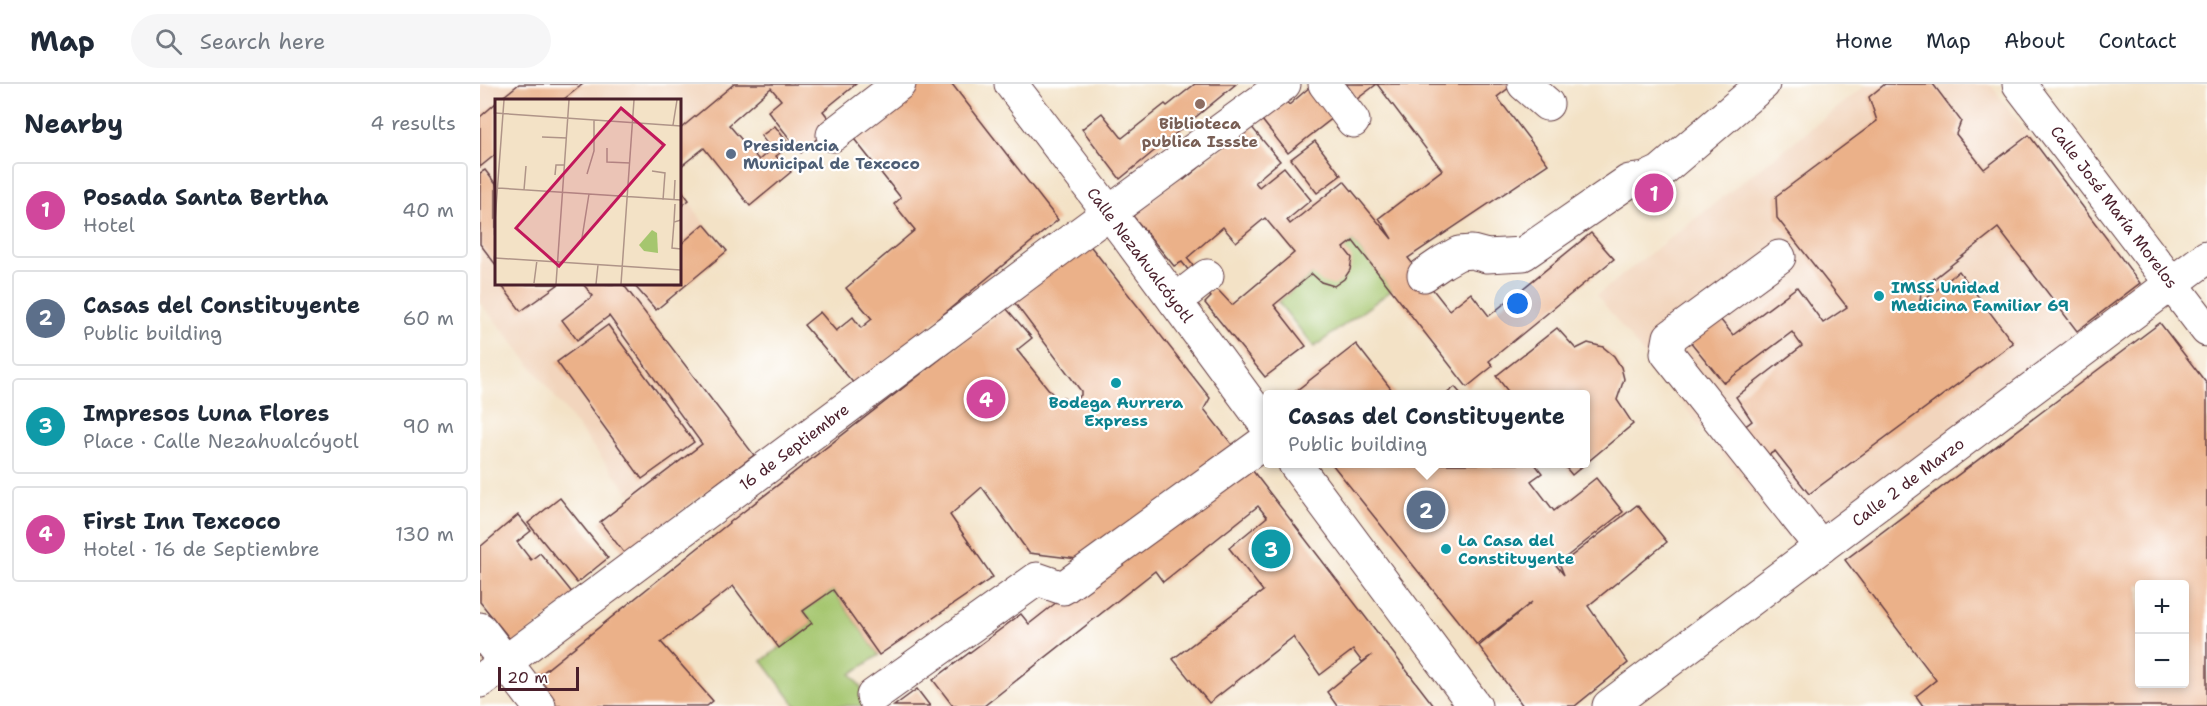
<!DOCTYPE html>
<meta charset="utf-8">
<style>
:root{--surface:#fff;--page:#f6f6f7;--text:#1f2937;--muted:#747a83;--line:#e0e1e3;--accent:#1f6fb2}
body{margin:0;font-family:"Shantell Sans",sans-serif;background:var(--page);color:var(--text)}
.controls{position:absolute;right:18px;bottom:18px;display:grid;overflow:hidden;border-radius:6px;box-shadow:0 3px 9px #0003}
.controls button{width:54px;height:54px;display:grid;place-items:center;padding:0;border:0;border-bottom:2px solid var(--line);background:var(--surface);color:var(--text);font:30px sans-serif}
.scale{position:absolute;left:18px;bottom:15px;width:81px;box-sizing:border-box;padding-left:6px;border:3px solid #4a1f2b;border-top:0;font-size:16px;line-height:21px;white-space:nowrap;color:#4a1f2b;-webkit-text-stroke:4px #fff;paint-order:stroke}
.you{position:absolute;left:1038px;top:220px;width:21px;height:21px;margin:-15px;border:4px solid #fff;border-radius:50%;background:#1a73e8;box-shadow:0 0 0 9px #1a73e833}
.badge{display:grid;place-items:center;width:39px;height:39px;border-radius:50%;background:var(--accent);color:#fff;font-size:20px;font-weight:700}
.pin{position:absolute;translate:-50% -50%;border:3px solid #fff;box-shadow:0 2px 6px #0006}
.popup{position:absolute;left:783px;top:306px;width:327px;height:78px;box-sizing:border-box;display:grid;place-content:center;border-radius:6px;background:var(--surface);filter:drop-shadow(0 2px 4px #0005);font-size:20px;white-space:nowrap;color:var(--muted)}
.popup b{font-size:22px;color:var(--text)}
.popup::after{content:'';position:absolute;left:50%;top:100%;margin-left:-12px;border:12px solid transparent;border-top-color:var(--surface)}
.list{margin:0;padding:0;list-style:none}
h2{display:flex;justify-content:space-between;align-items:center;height:78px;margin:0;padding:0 24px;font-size:26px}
h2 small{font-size:20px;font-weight:400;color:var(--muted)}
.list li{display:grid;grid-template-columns:39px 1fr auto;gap:18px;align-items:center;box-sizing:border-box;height:96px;margin:0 12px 12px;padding:0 12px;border:2px solid var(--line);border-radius:6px}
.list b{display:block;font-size:22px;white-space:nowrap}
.list p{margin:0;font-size:20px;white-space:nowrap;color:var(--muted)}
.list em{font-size:20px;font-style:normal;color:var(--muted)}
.icon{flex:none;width:33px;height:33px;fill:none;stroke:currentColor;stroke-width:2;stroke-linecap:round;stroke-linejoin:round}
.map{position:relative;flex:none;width:1727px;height:622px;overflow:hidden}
header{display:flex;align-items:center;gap:36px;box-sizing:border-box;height:84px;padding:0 30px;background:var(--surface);border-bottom:2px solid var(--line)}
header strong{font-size:28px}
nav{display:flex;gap:33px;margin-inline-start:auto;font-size:21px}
.search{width:420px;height:54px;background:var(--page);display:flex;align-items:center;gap:15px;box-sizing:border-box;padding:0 21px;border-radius:33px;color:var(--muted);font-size:22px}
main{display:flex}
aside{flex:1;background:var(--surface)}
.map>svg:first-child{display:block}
.built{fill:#f2d5bd}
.green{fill:#a5c66e;stroke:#78724c;stroke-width:1.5}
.building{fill:#ebb189;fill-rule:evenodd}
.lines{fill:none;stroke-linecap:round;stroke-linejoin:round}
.minor-casing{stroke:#633c42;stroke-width:35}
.minor{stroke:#fff;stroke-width:33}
.education-dot{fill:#8d6e63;stroke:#fff;stroke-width:2}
.service-dot{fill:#5c6f8a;stroke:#fff;stroke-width:2}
.culture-dot{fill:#0f9aa8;stroke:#fff;stroke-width:2}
.labels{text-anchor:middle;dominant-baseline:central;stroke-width:4.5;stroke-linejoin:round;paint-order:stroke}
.education-label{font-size:16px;font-weight:bold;fill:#785e54;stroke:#fff}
.service-label{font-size:16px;font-weight:bold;fill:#4e5e75;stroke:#fff;text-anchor:start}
.street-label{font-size:16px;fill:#4a1f2b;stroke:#fff}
.culture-label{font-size:16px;font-weight:bold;fill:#0d838f;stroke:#fff;text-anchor:start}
.inset-road{fill:none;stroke:#af9488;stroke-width:1.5}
.view{fill:#c2185b;fill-opacity:0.15;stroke:#c2185b;stroke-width:3}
.inset-edge{fill:none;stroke:#4a1f2b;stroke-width:3}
</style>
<header>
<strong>Map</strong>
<div class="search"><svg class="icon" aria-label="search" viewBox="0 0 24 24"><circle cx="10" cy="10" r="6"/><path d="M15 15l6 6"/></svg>Search here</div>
<nav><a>Home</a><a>Map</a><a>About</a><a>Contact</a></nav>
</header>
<main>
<aside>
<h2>Nearby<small>4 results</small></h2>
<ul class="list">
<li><span class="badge" style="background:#d1479c">1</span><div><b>Posada Santa Bertha</b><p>Hotel</p></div><em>40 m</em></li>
<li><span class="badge" style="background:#5c6f8a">2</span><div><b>Casas del Constituyente</b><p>Public building</p></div><em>60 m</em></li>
<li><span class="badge" style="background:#0f9aa8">3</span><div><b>Impresos Luna Flores</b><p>Place · Calle Nezahualcóyotl</p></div><em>90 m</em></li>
<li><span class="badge" style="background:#d1479c">4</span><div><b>First Inn Texcoco</b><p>Hotel · 16 de Septiembre</p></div><em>130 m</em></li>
</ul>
</aside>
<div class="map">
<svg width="1727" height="622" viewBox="0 0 1727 622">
<rect width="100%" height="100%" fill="#fff"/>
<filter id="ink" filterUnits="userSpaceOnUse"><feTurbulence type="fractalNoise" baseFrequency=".0167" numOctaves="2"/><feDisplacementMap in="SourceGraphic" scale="12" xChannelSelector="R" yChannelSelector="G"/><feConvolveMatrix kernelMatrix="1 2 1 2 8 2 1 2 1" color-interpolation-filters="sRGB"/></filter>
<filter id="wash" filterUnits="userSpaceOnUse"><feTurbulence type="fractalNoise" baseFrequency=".008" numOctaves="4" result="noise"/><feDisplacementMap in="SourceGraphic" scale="24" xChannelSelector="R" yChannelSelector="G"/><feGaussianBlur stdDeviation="1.35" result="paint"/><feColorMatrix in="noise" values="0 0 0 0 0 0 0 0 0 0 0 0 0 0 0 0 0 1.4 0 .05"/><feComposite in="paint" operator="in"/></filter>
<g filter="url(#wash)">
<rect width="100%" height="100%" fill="#f3e2c6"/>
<!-- built -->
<g class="built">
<path d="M0,0H254L200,45V16H16V200H200V123L209,116L224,140L247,167L167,232L274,371L145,470L120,438L152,413L28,252L0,219Z"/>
<path d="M1388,0H1510L1668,207L1314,462L1117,211Z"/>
</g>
<!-- green -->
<g class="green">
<path d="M873,157L912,206L834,263L798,218Z"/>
<path d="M353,506L399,571L371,590L395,622H316L282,577L332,539L323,527Z"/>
</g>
<g id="blocks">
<!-- building -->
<g class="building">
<path d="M39,0H103L83,16H19Z"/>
<path d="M254,0H376L343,27L353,40L321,69L288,27L301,16L291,4L249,41L279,76L291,65L281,52L295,42L310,62L296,72L311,88L270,122L224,64L200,83V45Z"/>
<path d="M435,0H472L578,136L376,302L324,241L340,228L356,247L373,233L381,244L392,235L366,204L435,146L414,120L421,114L371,51Z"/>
<path d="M715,0H756L640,95L602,45L622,29L642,54L685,20L687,22Z"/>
<path d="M866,0H1034L1017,13L1068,80L928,174L969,226L991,209L1009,232L1111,149L1134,175L1009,277L1013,282L987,303L873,157L864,164L872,174L870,186L864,195L854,202L841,198L832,190L794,221L826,262L785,293L725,219L731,213L727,208L735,205L739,207L752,221L814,169L785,134L756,158L743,143L707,174L718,188L713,192L702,178L694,182L653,132L701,92L704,96L770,41L800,77L775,98L779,103L804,83L831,116L807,136L810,140L864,97L912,155L899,134L962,86L897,0L877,15Z"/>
<path d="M1405,0H1453L1481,37L1476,50L1504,85L1549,51L1660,199L1597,247L1518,144L1441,205L1440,220L1479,187L1533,259L1329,410L1295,367L1277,378L1255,350L1272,337L1256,313L1322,262L1312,248L1244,299L1204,250L1235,229L1253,251L1317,203L1343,239L1367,223L1297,134L1296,112L1397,37L1389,13Z"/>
<path d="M831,2L854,33L808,69L782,36L806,17L809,21Z"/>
<path d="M16,19V70L0,83V33Z"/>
<path d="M835,57L861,91L837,109L811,75Z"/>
<path d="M5,86L15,99L16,98V181L0,160V89Z"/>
<path d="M200,104L209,116L200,123Z"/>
<path d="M224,140L247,167L176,226L153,200H200V161Z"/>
<path d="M608,159L730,314L724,325L754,363L606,476L549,469L502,403L470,431L513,493L399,571L353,506L323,527L332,539L299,564L253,502L181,558L233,617L227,622H69L51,598L254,435L526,224L552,254L537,266L578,317L583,313L589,320L601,311V307L534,218Z"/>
<path d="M26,200H79L41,227L22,202Z"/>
<path d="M103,200H143L274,371L145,470L120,438L222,360L129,232L97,256L82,236L113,212Z"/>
<path d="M1680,239L1727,300V622H1443L1436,612L1456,596L1365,476ZM1704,500V600H1659V501Z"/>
<path d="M128,241L214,358L162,395L77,278Z"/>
<path d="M1077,244L1096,265L1108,259L1123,263L1134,272L1141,283L1144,295L1137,316L1153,340L1092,391L1083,380H1105V310H1030L1016,292Z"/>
<path d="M876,260L915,310H812Z"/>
<path d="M975,303L981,310H966Z"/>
<path d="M852,380H1055L1062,389L1051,397L1074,427L1116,394L1143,428L1076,481L1084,491L1080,481L1157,421L1187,458L1108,522L1148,579L1095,622H1043L999,562L1052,518L997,561Z"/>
<path d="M769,382L954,622H857L847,608L892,571L882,578L873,566L840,591L813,553L729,619L693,575L783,507L749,464L787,433L778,422L683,498L675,487L504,622H473L453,596L541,530L549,540L582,514L586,520Z"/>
<path d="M80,414L128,474L97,499L48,439Z"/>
<path d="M38,431L51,447L37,458L51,476L60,469L94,511L34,560L0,518V463Z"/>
<path d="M437,605L450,622H414Z"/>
</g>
</g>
</g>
<g filter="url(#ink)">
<use href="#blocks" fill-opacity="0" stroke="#633c42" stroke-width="1.5"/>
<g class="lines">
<!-- minor casing -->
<g class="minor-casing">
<g id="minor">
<path d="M531,0L647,152L787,342"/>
<path d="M845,0L873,37"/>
<path d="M1044,0L1067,20"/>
<path d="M1539,0L1727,246"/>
<path d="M353,51L419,0"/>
<path d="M1299,173L1190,253L1187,269L1341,463"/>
<path d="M944,191L963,178L979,169L992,168L1007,172L1043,170L1149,97L1165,95L1180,88L1283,0"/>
<path d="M695,217L727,192"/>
<path d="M815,380L995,622"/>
<path d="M0,545L59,622"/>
<path d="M0,597L593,155L804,0"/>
<path d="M393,612L557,495L583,504L787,356"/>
<path d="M1129,622L1727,173"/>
</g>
</g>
<!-- minor -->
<use href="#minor" class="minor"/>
</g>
</g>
<!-- markers -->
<circle class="education-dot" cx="720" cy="20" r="6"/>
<circle class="service-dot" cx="251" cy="70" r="6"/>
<g class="culture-dot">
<circle cx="1399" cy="212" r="6"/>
<circle cx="636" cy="299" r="6"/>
<circle cx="966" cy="465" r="6"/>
</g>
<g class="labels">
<!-- education labels -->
<g class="education-label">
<text x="720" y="39">Biblioteca<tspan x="720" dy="18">publica Issste</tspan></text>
</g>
<!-- service labels -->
<g class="service-label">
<text x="263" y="61">Presidencia<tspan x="263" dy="18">Municipal de Texcoco</tspan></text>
</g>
<!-- street labels -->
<g class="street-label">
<text transform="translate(1634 123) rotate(53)">Calle José María Morelos</text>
<text transform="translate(660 171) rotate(53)">Calle Nezahualcóyotl</text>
<text transform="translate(314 363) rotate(-37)">16 de Septiembre</text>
<text transform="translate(1428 398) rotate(-37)">Calle 2 de Marzo</text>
</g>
<!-- culture labels -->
<g class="culture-label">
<text x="1411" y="203">IMSS Unidad<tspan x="1411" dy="18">Medicina Familiar 69</tspan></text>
<text x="636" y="318" text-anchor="middle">Bodega Aurrera<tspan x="636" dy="18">Express</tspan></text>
<text x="978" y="456">La Casa del<tspan x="978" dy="18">Constituyente</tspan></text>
</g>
</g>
<!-- overview -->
<g transform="translate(15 15)">
<rect width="186" height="186" fill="#f3e2c6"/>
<path d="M157,131L162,134L163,154L149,152L144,146Z" fill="#a5c66e"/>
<path class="inset-road" d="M0,14L186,27M178,26L182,1M47,38L72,39M112,49V63L135,64M157,72L170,74L168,101M92,75L99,52V21M60,76L61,66H70M3,89L186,101M29,91L31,67M179,101L180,81M186,121L179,123L177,149L186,150M0,122L9,1M179,123L180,105M87,139L94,95M0,159L186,171M39,184L42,161M61,185L74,1M101,185L103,166M126,185L139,1"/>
<path class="view" d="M126,9L169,46L64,167L21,129Z"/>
<rect width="186" height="186" class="inset-edge"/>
</g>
</svg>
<div class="controls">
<button>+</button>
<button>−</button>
</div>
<div class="scale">20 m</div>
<div class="you"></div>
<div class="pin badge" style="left:1174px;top:109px;background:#d1479c">1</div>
<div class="pin badge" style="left:946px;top:426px;background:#5c6f8a">2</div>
<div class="popup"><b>Casas del Constituyente</b>Public building</div>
<div class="pin badge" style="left:791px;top:465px;background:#0f9aa8">3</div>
<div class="pin badge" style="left:506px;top:315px;background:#d1479c">4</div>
</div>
</main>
